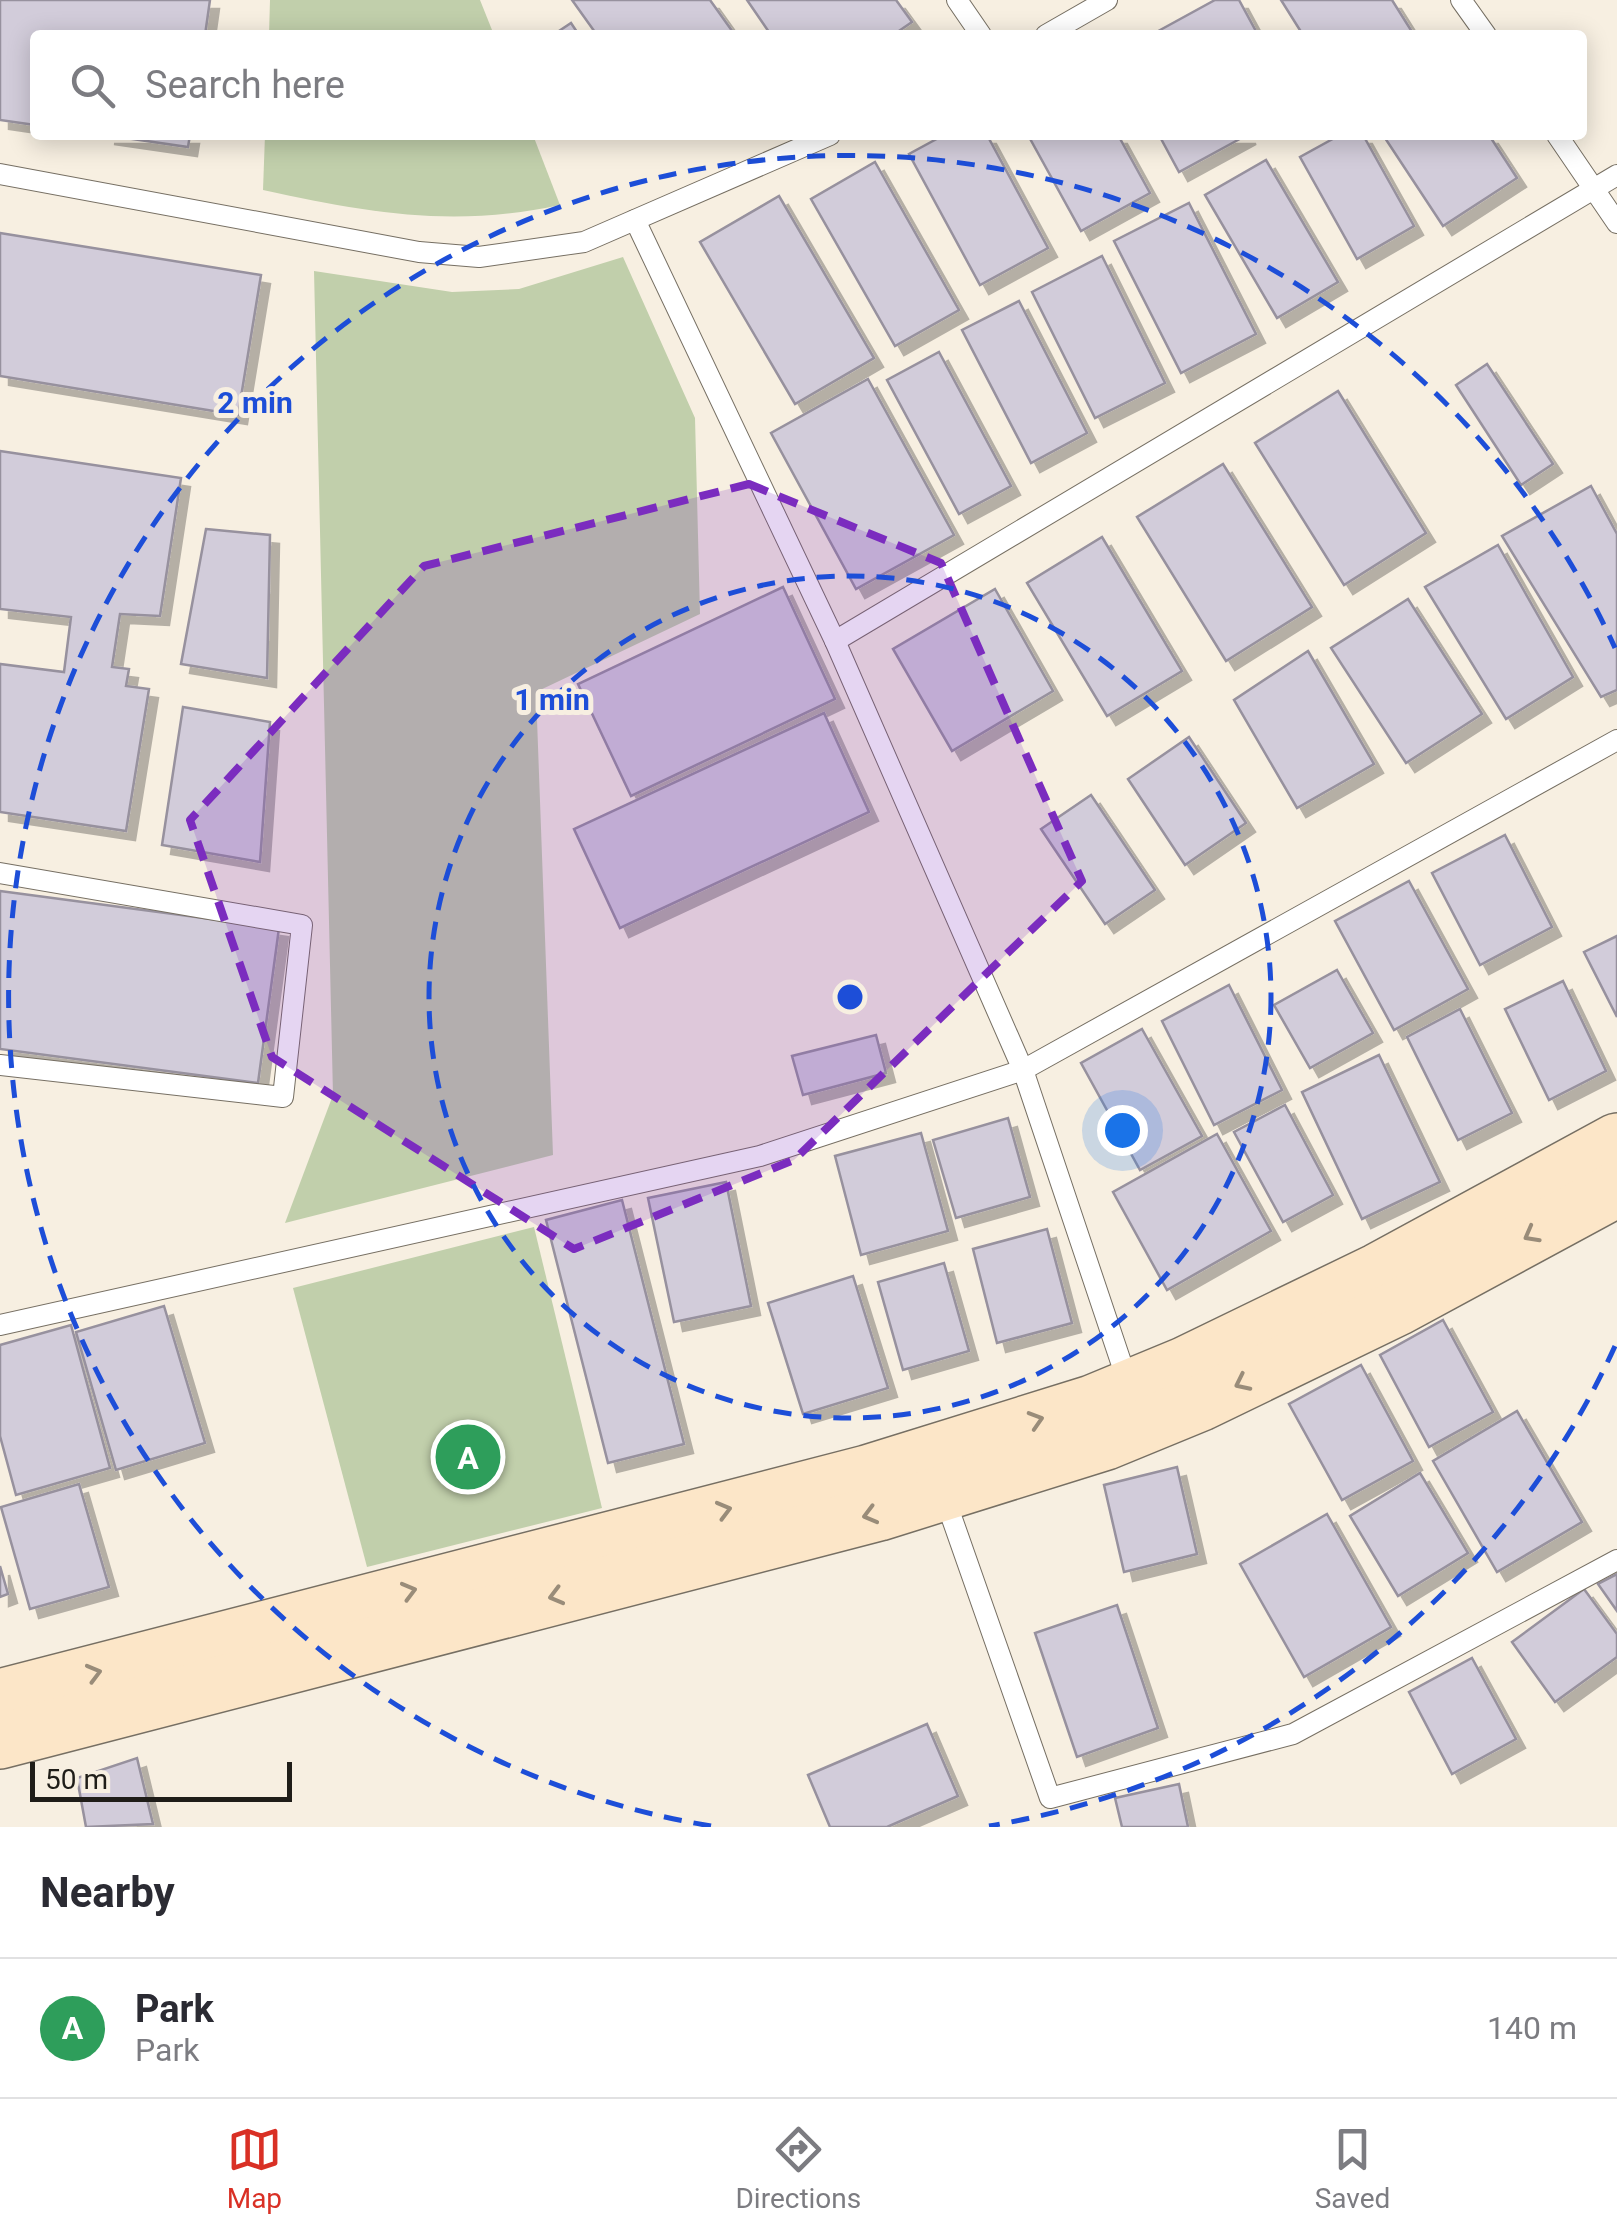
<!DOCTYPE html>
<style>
:root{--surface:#fff;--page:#f7f7f7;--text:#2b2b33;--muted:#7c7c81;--line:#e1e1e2;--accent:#d93025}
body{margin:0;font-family:Roboto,sans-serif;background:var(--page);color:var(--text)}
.scale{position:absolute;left:30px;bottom:25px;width:262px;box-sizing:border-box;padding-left:10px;border:5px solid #1f1d18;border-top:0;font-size:28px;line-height:35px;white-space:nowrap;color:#1f1d18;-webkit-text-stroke:8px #f7efe1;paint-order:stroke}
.you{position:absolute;left:1122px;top:1130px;width:35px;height:35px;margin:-25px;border:8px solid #fff;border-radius:50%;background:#1a73e8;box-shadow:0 0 0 15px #1a73e833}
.badge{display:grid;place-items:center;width:65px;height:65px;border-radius:50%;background:var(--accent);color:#fff;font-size:32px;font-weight:700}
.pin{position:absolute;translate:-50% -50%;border:5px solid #fff;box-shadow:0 2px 10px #0006}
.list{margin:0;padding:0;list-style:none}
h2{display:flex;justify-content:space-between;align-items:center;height:130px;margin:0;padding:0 40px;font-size:42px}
h2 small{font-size:32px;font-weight:400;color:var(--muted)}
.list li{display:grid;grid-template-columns:65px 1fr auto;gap:30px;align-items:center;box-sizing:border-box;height:140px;padding:0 40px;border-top:2px solid var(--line)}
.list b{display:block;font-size:38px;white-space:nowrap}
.list p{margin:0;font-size:32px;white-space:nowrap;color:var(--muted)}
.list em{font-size:32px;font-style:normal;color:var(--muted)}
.icon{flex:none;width:55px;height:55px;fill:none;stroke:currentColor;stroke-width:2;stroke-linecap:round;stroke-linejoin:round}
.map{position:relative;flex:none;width:1617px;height:1827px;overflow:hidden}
.search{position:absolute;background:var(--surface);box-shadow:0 5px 25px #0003;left:30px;right:30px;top:30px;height:110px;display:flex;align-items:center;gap:25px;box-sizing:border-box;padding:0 35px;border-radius:10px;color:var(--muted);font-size:38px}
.sheet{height:270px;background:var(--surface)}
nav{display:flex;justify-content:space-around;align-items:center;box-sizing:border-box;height:140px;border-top:2px solid var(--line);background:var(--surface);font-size:28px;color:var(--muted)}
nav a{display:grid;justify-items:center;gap:5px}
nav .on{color:var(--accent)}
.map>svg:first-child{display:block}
.green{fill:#c1cfab}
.building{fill:#d2ccda;stroke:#97919e;stroke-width:2.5;filter:url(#shadow)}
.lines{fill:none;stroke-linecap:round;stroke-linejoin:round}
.service-casing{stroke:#766f63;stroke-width:22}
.secondary-casing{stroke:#766f63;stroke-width:58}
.service{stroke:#fff;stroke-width:20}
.secondary{stroke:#fce6c8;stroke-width:55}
.oneway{stroke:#998c79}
.marked{fill:#7b2cbf;fill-opacity:0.2;stroke:#7b2cbf;stroke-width:8;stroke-dasharray:20 12;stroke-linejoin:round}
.ring{fill:none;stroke:#1d4ed8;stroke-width:5;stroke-dasharray:18 12}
.centre{fill:#1d4ed8;stroke:#f7efe1;stroke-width:5}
.ring-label{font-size:30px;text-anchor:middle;font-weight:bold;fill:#1d4ed8;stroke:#f7efe1;stroke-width:10;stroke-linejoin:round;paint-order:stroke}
</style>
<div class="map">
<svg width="1617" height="1827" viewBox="0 0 1617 1827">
<defs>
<filter id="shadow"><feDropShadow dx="9" dy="9" stdDeviation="0" flood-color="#0004"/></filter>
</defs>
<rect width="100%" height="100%" fill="#f7efe1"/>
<!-- green -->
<g class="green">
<path d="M270,0H480L494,35H269Z"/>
<path d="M265,135H533L560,205C453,228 369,213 263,190Z"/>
<path d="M623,257L695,418L700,614L536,692L553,1155L285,1223L333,1095L314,271L452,292L519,289Z"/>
<path d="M534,1227L602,1508L367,1567L293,1288Z"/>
</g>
<!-- building -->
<g class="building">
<path d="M0,0H210L205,35H35V125L0,120Z"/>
<path d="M572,0H710L735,35H597Z"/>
<path d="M747,0H896L912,22L893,35H771Z"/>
<path d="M1215,0H1239L1258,35H1151Z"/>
<path d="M1281,0H1392L1414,35H1303Z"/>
<path d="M571,23L579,35H553Z"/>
<path d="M105,135H190L188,147Z"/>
<path d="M944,135H987L1048,248L980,285L909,154Z"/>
<path d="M1028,135H1118L1150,193L1081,231Z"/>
<path d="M1159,135H1247L1179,172Z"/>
<path d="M1340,135H1363L1414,226L1357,259L1300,157Z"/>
<path d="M1383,135H1489L1517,178L1443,226Z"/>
<path d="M1266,160L1338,282L1277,318L1205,195Z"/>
<path d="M875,162L959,310L895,346L811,199Z"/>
<path d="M779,196L874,358L795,404L700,242Z"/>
<path d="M1189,203L1256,334L1181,373L1114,241Z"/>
<path d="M0,233L261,275L238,415L0,376Z"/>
<path d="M1102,256L1165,383L1095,418L1032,292Z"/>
<path d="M1019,301L1087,433L1031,463L962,330Z"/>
<path d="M939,352L1011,486L959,514L887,380Z"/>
<path d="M1487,364L1553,464L1521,485L1456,385Z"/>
<path d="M868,379L954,535L856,589L771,433Z"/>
<path d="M1338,391L1426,533L1344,585L1255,443Z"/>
<path d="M0,451L181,478L160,616L120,614L112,667L129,669L126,686L149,689L126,831L0,812V664L64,672L71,617L0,609Z"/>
<path d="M1223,464L1312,607L1226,661L1137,517Z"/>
<path d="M1591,486L1617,534V690L1601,697L1502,536Z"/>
<path d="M206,529L270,535L267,678L181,664Z"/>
<path d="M1102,537L1182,671L1107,716L1027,583Z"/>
<path d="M1498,545L1573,677L1506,719L1425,587Z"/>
<path d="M783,587L835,699L631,796L578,684Z"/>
<path d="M995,589L1053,691L952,751L893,649Z"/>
<path d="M1408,599L1482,714L1406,763L1331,648Z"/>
<path d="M1308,651L1374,764L1297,808L1234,700Z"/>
<path d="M183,707L270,722L260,862L162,845Z"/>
<path d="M824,713L869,812L620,928L574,829Z"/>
<path d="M1189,737L1246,823L1185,865L1128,779Z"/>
<path d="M1091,795L1155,890L1105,924L1041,829Z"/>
<path d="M1505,835L1552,927L1480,965L1432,873Z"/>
<path d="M1409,881L1468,989L1394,1030L1335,921Z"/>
<path d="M0,891L279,928L258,1083L0,1049Z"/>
<path d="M1617,936V1017L1584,952Z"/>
<path d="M1337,970L1373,1033L1310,1068L1274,1005Z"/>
<path d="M1563,981L1606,1071L1549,1100L1505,1009Z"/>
<path d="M1229,985L1282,1090L1214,1125L1162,1021Z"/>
<path d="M1460,1009L1512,1113L1458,1140L1407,1037Z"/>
<path d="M1142,1029L1202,1136L1140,1170L1081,1063Z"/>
<path d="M876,1035L886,1073L803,1095L792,1056Z"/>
<path d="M1379,1055L1440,1182L1362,1219L1302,1092Z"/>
<path d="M1285,1105L1333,1195L1283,1222L1234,1132Z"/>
<path d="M1008,1118L1030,1197L956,1218L933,1140Z"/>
<path d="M921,1133L948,1231L861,1255L835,1156Z"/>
<path d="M1217,1134L1271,1231L1167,1290L1113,1192Z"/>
<path d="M726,1182L751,1306L674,1322L648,1198Z"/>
<path d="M622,1200L684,1444L608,1463L546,1220Z"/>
<path d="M1047,1229L1072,1323L997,1343L973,1249Z"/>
<path d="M944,1263L969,1351L903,1370L878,1282Z"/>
<path d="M853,1276L888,1388L803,1414L768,1303Z"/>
<path d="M164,1306L205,1443L116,1470L76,1332Z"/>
<path d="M1443,1320L1493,1412L1429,1447L1380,1355Z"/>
<path d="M71,1325L110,1468L16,1495L0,1436V1345Z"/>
<path d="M1361,1365L1413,1461L1342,1500L1289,1404Z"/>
<path d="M1517,1411L1582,1522L1497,1572L1433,1461Z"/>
<path d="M1177,1467L1197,1554L1124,1572L1104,1485Z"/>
<path d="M1420,1473L1468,1553L1398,1596L1350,1516Z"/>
<path d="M79,1484L109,1587L30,1609L1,1507Z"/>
<path d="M1327,1514L1391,1627L1304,1677L1240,1564Z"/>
<path d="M0,1566L8,1594L0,1597Z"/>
<path d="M1617,1574V1611L1598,1584Z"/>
<path d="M1584,1589L1617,1634V1657L1555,1702L1512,1642Z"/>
<path d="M1117,1605L1158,1728L1077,1757L1035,1633Z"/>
<path d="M1472,1658L1516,1739L1452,1774L1409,1692Z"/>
<path d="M927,1724L958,1796L887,1827H830L808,1775Z"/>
<path d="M137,1758L153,1824L86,1827L77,1778Z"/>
<path d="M1179,1784L1188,1827H1122L1115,1798Z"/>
</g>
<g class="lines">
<!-- service casing -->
<g class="service-casing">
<g id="service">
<path d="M957,0L981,35"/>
<path d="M1461,0L1486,35"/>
<path d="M1046,35L1107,0"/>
<path d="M1557,135L1617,223"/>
<path d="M0,174L419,252L479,257L584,242L830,135"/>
<path d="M635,220L835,641L1023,1070L1129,1386"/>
<path d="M835,641L1617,175"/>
<path d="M0,873L302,925L283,1097L0,1065"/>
<path d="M0,1325L760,1156L1023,1070L1617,740"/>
<path d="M943,1493L1050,1798L1293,1734L1617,1560"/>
</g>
</g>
<!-- secondary casing -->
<g class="secondary-casing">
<g id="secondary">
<path d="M0,1697L867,1473L1092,1403L1184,1365L1378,1271L1617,1141"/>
<path d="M0,1741L879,1513L1106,1442L1201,1403L1397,1308L1617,1189"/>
</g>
</g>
<!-- service -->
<use href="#service" class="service"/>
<!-- secondary -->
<use href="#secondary" class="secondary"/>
</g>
<!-- one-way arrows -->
<defs><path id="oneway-chevron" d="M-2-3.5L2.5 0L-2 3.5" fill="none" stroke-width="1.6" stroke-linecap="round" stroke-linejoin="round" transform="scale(2.5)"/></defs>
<g class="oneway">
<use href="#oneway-chevron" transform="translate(1531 1235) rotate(151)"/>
<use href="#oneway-chevron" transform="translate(1242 1383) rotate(154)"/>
<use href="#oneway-chevron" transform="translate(1036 1420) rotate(-17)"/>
<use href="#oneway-chevron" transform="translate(724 1510) rotate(-15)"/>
<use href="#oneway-chevron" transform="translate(870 1515) rotate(165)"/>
<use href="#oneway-chevron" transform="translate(409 1591) rotate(-15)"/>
<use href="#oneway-chevron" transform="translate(556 1596) rotate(165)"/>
<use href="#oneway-chevron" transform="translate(94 1673) rotate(-15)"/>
</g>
<!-- marked area -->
<path class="marked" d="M749,484L941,563L1082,881L794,1160L574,1249L272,1057L190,820L424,566Z"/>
<!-- distance rings -->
<g class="ring">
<circle cx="850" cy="997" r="421"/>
<path d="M1615 1346A841 841 0 0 1 989 1826M711 1826A841 841 0 1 1 1615 648"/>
</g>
<circle cx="850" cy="997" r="15" class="centre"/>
<g class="ring-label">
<text x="255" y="413">2 min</text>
<text x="552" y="710">1 min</text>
</g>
</svg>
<div class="scale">50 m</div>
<div class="you"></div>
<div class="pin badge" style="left:468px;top:1457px;background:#2e9e5b">A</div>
<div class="search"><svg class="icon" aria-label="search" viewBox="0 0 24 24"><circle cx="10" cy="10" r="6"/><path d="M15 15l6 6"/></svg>Search here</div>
</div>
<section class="sheet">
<h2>Nearby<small></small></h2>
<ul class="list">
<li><span class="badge" style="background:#2e9e5b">A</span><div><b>Park</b><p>Park</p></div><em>140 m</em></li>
</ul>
</section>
<nav>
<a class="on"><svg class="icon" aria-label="map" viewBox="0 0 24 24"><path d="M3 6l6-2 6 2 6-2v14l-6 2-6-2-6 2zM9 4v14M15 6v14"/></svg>Map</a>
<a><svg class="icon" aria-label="directions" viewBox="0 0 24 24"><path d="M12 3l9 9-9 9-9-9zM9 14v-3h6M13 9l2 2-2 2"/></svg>Directions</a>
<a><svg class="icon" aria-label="saved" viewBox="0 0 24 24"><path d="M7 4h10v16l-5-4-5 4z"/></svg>Saved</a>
</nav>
